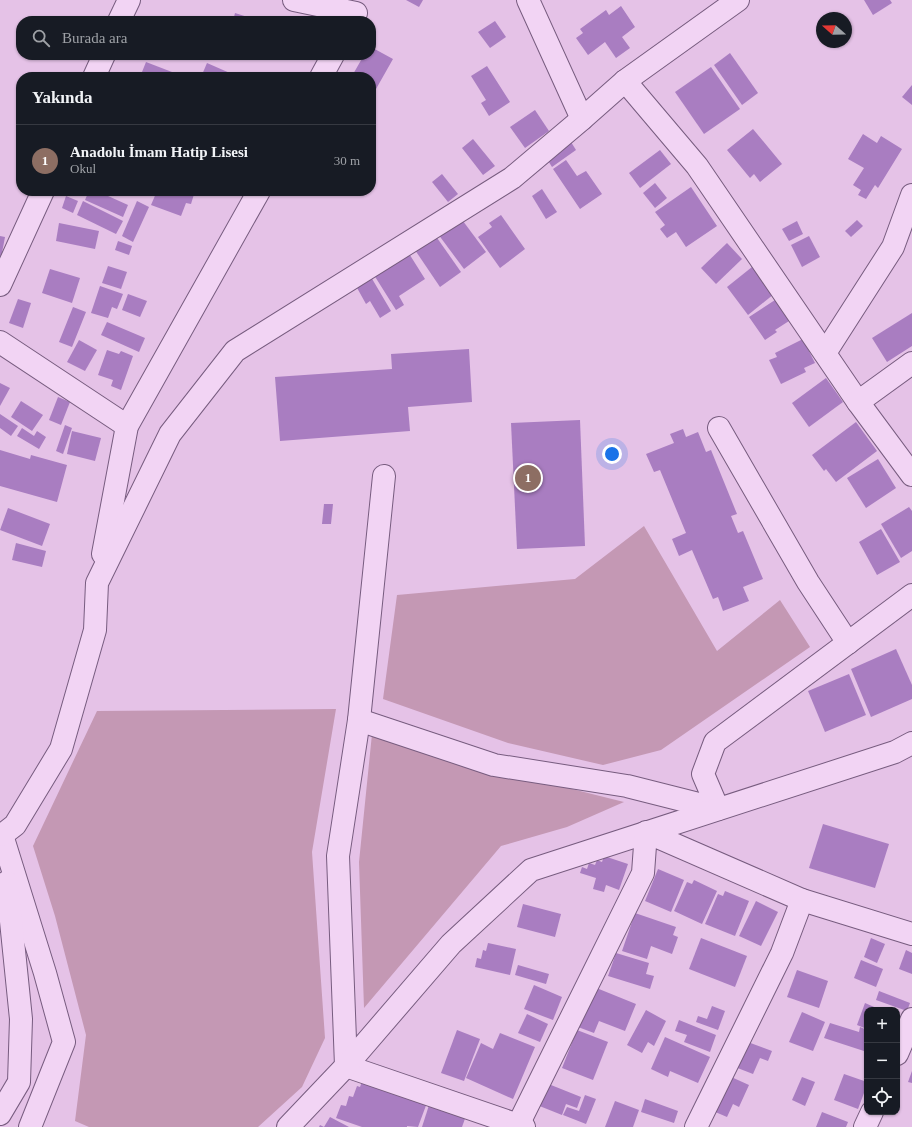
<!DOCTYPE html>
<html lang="tr">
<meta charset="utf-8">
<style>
:root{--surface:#171b24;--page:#242831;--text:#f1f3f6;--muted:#9ea1a6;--line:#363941;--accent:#ea580c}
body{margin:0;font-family:"Times New Roman",serif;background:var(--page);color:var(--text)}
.controls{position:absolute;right:12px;bottom:12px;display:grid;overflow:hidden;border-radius:8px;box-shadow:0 1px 3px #0004}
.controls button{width:36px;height:36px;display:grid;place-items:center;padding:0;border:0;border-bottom:1px solid var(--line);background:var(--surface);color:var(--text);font:20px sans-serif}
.compass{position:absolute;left:816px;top:12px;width:36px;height:36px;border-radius:50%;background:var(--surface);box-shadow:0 1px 3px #0004;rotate:290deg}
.you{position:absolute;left:612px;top:454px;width:14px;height:14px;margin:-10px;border:3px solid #fff;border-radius:50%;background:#1a73e8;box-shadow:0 0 0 6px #1a73e833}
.badge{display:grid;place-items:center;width:26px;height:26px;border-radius:50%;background:var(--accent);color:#fff;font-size:13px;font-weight:700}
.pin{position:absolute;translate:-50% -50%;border:2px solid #fff;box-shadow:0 1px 4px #0006}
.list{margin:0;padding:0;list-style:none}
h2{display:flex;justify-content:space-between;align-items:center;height:52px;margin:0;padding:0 16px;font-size:17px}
h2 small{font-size:13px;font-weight:400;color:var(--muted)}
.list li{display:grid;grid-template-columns:26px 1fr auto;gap:12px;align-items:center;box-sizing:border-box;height:72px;padding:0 16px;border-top:1px solid var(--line)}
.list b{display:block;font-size:15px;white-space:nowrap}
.list p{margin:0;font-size:13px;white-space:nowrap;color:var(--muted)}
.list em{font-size:13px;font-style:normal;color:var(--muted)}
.icon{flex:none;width:22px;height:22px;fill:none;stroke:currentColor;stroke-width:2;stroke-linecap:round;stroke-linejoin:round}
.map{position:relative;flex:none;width:912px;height:1127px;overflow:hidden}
.search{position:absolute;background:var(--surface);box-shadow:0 1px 3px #0004;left:16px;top:16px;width:360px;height:44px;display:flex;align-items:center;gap:10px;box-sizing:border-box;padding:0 14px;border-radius:16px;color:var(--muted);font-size:15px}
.panel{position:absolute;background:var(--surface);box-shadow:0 1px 3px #0004;left:16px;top:72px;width:360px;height:124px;border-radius:16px}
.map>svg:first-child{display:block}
.green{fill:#c498b4}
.building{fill:#a97dc1}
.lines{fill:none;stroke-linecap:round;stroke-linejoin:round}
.minor-casing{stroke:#775c7f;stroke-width:24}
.minor{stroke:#f2d4f4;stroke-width:22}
</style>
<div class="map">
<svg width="912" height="1127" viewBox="0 0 912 1127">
<rect width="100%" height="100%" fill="#e5c2e7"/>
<!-- green -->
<g class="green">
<path d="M644,526L717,651L780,600L810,647L661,750L603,765L508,743L383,699L397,595L575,579Z"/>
<path d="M336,709L312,852L325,1038L302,1087L258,1127H89L75,1121L86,1035L55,916L33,846L97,711Z"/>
<path d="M372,734L504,772L624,802L567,827L501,846L364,1008L359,862Z"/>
</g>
<!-- building -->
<g class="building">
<path d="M406,0H423L419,7Z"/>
<path d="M864,0H890L892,3L873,15Z"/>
<path d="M621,6L635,27L622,37L630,48L616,58L605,42L588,55L576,38L583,33L580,29L606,10L609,15Z"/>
<path d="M235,13L260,21H233Z"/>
<path d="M495,21L506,37L490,48L478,32Z"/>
<path d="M371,47L393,59L376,89L371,87V77L352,76L364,55H371Z"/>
<path d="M730,53L758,93L742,105L714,65Z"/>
<path d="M146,62L172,72L170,77H140Z"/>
<path d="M207,63L239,77H201Z"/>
<path d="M487,66L510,102L489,116L481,103L486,100L471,76Z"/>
<path d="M711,67L740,109L704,134L675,92Z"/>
<path d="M912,85V105L902,97Z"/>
<path d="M535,110L549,131L525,148L510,127Z"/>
<path d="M753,129L782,164L760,182L754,174L750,178L727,150Z"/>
<path d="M863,134L877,143L881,136L902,149L878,188L875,185L866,199L858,195L861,190L853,185L864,168L848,159Z"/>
<path d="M473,139L495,166L483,175L462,148Z"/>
<path d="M571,142L576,150L552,167L547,159Z"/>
<path d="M660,150L671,164L640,188L629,173Z"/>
<path d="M566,160L577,176L586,171L602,194L580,209L553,169Z"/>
<path d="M442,174L458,194L448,202L432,182Z"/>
<path d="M655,183L667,198L655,208L643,193Z"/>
<path d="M691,187L717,226L686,247L676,232L667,238L660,229L665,225L655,212Z"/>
<path d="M542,189L557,212L546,219L532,196Z"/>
<path d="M89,191H97L128,205L123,217L85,200Z"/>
<path d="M157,191H195L191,204L186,203L181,216L151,205Z"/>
<path d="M66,196L78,201L73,213L62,208Z"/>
<path d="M83,201L123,221L116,234L77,215Z"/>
<path d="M137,201L149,207L133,242L122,236Z"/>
<path d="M501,215L525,249L500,268L478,237L492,227L489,223Z"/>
<path d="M460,217L486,252L464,269L438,234Z"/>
<path d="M857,220L863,226L851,237L845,231Z"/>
<path d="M797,221L803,234L789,241L782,229Z"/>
<path d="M59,223L99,231L95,249L56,241Z"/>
<path d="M435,235L461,272L440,287L415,250Z"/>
<path d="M0,236L5,237L1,258H0Z"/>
<path d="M809,236L820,257L802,267L791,245Z"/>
<path d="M118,241L132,246L129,255L115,250Z"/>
<path d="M727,243L742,259L716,284L701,268Z"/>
<path d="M408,252L425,279L399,296L404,305L396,310L374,275Z"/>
<path d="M108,266L127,272L121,289L102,283Z"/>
<path d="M752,267L774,294L748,315L727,287Z"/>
<path d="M50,269L80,278L72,303L42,293Z"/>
<path d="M371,277L391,311L380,318L370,301L366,304L356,286Z"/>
<path d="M100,286L123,294L117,309L112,307L108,318L91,313Z"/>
<path d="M128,294L147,301L140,317L122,310Z"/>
<path d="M18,299L31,303L23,328L9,323Z"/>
<path d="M775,300L789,321L775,330L777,332L765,340L749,317Z"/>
<path d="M73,307L86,312L72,347L59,342Z"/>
<path d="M912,313V346L887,362L872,338Z"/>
<path d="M107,322L145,338L139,352L101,335Z"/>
<path d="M803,339L815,363L804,368L806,372L781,384L769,360L777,357L775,353Z"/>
<path d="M79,340L97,350L85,371L67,362Z"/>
<path d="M469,349L472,402L408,407L410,431L280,441L275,377L392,369L391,354Z"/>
<path d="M107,350L119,354L121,351L133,356L121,390L111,386L113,380L98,375Z"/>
<path d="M826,378L843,402L809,427L792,403Z"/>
<path d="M0,383L10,388L0,406Z"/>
<path d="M58,397L70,402L61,425L49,420Z"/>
<path d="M21,401L43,415L32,431L11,417Z"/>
<path d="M0,414L18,426L11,436L0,428Z"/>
<path d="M580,420L585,546L517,549L511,423Z"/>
<path d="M856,422L877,451L836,482L826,469L824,471L812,455Z"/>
<path d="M65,425L72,428L63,454L56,451Z"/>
<path d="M22,428L34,436L37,431L46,437L39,449L17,436Z"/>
<path d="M683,429L686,437L698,432L706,452L711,450L737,514L731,516L738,533L743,531L763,579L743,587L749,601L723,611L718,597L713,599L692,550L679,556L672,539L686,533L660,470L654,472L646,454L674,443L670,434Z"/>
<path d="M72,431L101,438L95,461L67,454Z"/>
<path d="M0,450L30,459L31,455L67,465L57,502L0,486Z"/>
<path d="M878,459L896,488L866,508L847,478Z"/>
<path d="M324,504H333L331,524H322Z"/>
<path d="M909,507L912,511V551L901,558L881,524Z"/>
<path d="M8,508L50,524L42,546L0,530Z"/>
<path d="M881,529L900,562L877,575L859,542Z"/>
<path d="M16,543L46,551L42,567L12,560Z"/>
<path d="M896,649L912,685V699L871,717L851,669Z"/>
<path d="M849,674L866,715L825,732L808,691Z"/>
<path d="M823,824L889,844L875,888L809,868Z"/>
<path d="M604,856L628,864L619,890L606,885L604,892L593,889L596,878L580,873L582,867L587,869L589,863L595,865L597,860L602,862Z"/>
<path d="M658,869L684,880L671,912L645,901Z"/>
<path d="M694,880L717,891L702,924L674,911L687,882L692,884Z"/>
<path d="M725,891L749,901L735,936L705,924L718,894L723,896Z"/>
<path d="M756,901L778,912L761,946L739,936Z"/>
<path d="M523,904L561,914L555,937L517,927Z"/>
<path d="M635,913L676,927L673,935L678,937L672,954L651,946L647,959L622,951Z"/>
<path d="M701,938L747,956L735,987L689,969Z"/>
<path d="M871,938L885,944L877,963L864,957Z"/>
<path d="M488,943L516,949L510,975L475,967L477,958L481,959L483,950L486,951Z"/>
<path d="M906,950L912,953V974L899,969Z"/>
<path d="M616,953L649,963L646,974L654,976L650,989L608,976Z"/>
<path d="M861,960L883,969L876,987L854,978Z"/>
<path d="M518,965L549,974L546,984L515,975Z"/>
<path d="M797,970L828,981L819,1008L787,997Z"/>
<path d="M534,985L562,997L553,1020L524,1009Z"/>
<path d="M594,987L636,1004L625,1031L599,1021L594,1033L578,1027Z"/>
<path d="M879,991L910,1003L907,1011L876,1000Z"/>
<path d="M865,1003L881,1010H867V1029L857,1025Z"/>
<path d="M712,1006L725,1011L718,1030L696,1022L698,1016L707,1019Z"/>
<path d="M646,1010L666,1021L654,1046L648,1042L642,1053L627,1045Z"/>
<path d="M802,1012L825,1022L813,1051L789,1042Z"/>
<path d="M527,1014L548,1024L540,1042L518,1033Z"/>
<path d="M679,1020L716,1035L710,1052L684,1042L687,1035L675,1031Z"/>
<path d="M830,1023L859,1032L860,1027L867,1030V1052L824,1038Z"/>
<path d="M457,1030L480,1039L464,1081L441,1073Z"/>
<path d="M577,1030L608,1042L593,1080L562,1068Z"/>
<path d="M500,1033L535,1047L513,1099L466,1078L481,1043L493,1049Z"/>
<path d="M665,1037L710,1057L698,1083L670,1071L668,1077L651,1069Z"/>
<path d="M745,1041L772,1051L768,1061L760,1058L753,1074L735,1067Z"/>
<path d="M912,1071V1083L908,1082Z"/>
<path d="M844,1074L867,1082V1085L858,1109L834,1100Z"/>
<path d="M364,1076L428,1100L418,1127L407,1126V1127H362L336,1118L341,1105L346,1106L349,1096L353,1097L357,1086L360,1087Z"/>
<path d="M729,1076L749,1085L739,1107L733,1104L727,1117L713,1111Z"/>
<path d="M802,1077L815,1082L805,1106L792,1100Z"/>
<path d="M546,1083L581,1097L577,1108L566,1104L562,1115L537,1105Z"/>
<path d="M585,1095L596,1099L586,1124L563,1115L567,1107L579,1111Z"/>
<path d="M645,1099L678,1111L674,1123L641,1112Z"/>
<path d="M615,1101L639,1110L633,1127H605Z"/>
<path d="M430,1102L467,1113L462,1127H422Z"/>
<path d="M822,1112L848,1122L846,1127H816Z"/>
<path d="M330,1117L349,1127H319L320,1125L324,1127Z"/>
</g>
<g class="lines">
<!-- minor casing -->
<g class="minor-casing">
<g id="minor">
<path d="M294,0L356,13"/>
<path d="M528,0L582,119"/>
<path d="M119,21L129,0"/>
<path d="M94,77L104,55"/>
<path d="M321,77L333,55"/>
<path d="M625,81L697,166L858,402L912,475"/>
<path d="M0,285L43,191"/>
<path d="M0,342L127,426"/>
<path d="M825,353L893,247L912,195"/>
<path d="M858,402L912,363"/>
<path d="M719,428L808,582L848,643"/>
<path d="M384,476L359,720L338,856L346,1066L524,1127"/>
<path d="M103,554L127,426L259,191"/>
<path d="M359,720L494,765L627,786L718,809"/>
<path d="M718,809L703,774L715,742L912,595"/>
<path d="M0,834L2,835L45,973L64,1042L30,1127"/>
<path d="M2,835L15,825L61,749L95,630L97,583L170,434L235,351L512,178L582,119L625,81L738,0"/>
<path d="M897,1054L912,1019"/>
<path d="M0,1114L19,1082L21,1019L7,882"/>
<path d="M288,1127L346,1066L451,944L531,870L895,752L912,743"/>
<path d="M517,1127L643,873L646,832L802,900L912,934"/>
<path d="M696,1127L782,953L802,900"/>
<path d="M865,1127L872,1112"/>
</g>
</g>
<!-- minor -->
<use href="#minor" class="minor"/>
</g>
</svg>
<div class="controls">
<button>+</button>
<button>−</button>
<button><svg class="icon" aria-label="locate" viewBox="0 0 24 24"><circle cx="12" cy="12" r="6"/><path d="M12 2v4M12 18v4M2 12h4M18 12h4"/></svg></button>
</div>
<svg class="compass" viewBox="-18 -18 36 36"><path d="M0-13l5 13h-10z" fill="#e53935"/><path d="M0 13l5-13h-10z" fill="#9ea1a6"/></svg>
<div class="you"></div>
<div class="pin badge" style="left:528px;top:478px;background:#8d6e63">1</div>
<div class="search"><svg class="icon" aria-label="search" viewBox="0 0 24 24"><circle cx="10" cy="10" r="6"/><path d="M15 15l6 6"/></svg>Burada ara</div>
<section class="panel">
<h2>Yakında<small></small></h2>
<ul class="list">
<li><span class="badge" style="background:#8d6e63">1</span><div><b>Anadolu İmam Hatip Lisesi</b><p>Okul</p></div><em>30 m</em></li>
</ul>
</section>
</div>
